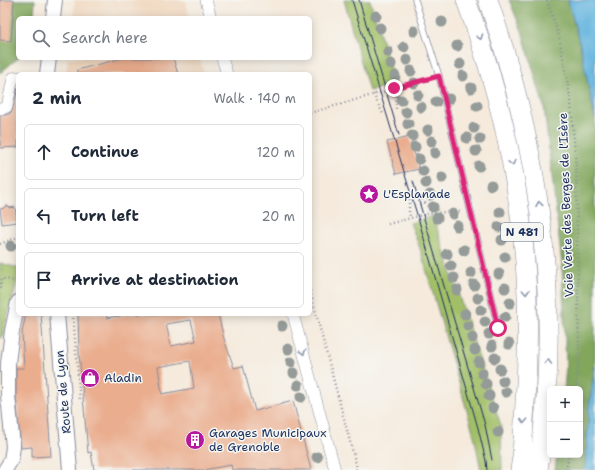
<!DOCTYPE html>
<meta charset="utf-8">
<style>
:root{--surface:#fff;--page:#f6f6f7;--text:#1f2937;--muted:#747a83;--line:#e0e1e3}
body{margin:0;font-family:"Shantell Sans",sans-serif;background:var(--page);color:var(--text)}
.controls{position:absolute;right:12px;bottom:12px;display:grid;overflow:hidden;border-radius:6px;box-shadow:0 2px 10px #0003}
.controls button{width:36px;height:36px;display:grid;place-items:center;padding:0;border:0;border-bottom:1px solid var(--line);background:var(--surface);color:var(--text);font:20px sans-serif}
.stop{position:absolute;width:12px;height:12px;margin:-9px;border:3px solid #db2777;border-radius:50%;background:#fff}
.stop.end{background:#db2777;border-color:#fff;box-shadow:0 1px 4px #0008}
.list{margin:0;padding:0;list-style:none}
h2{display:flex;justify-content:space-between;align-items:center;height:52px;margin:0;padding:0 16px;font-size:17px}
h2 small{font-size:13px;font-weight:400;color:var(--muted)}
.list li{display:grid;grid-template-columns:26px 1fr auto;gap:12px;align-items:center;box-sizing:border-box;height:56px;margin:0 8px 8px;padding:0 8px;border:1px solid var(--line);border-radius:6px}
.list b{display:block;font-size:15px;white-space:nowrap}
.list em{font-size:13px;font-style:normal;color:var(--muted)}
.icon{flex:none;width:22px;height:22px;fill:none;stroke:currentColor;stroke-width:2;stroke-linecap:round;stroke-linejoin:round}
.map{position:relative;flex:none;width:595px;height:470px;overflow:hidden}
.search{position:absolute;background:var(--surface);box-shadow:0 2px 10px #0003;left:16px;top:16px;width:296px;height:44px;display:flex;align-items:center;gap:10px;box-sizing:border-box;padding:0 14px;border-radius:6px;color:var(--muted);font-size:15px}
.panel{position:absolute;background:var(--surface);box-shadow:0 2px 10px #0003;left:16px;top:72px;width:296px;height:244px;border-radius:6px}
.map>svg:first-child{display:block}
.built{fill:#f0d6bc}
.green{fill:#a2bf67;stroke:#5e7762}
.forest{fill:#81a65c;stroke:#4e6a5d}
.water{fill:#63b4de;stroke:#3f729e}
.building{fill:#eaad8e;fill-rule:evenodd}
.lines{fill:none;stroke-linecap:round;stroke-linejoin:round}
.service-casing{stroke:#888c9d;stroke-width:7}
.minor-casing{stroke:#888c9d;stroke-width:12}
.tertiary-casing{stroke:#888c9d;stroke-width:16}
.trunk-casing{stroke:#888c9d;stroke-width:20}
.path{stroke:#888c9d;stroke-width:2.5;stroke-dasharray:1 3;stroke-linecap:butt}
.service{stroke:#fff;stroke-width:5.5}
.minor{stroke:#fff;stroke-width:11}
.tertiary{stroke:#fff;stroke-width:14}
.trunk{stroke:#fff;stroke-width:19}
.tram{stroke:#1b2f5e;stroke-width:1}
.tree{fill:#949b98}
.oneway{stroke:#8d97ae}
.route{stroke:#db2777;stroke-width:5}
.labels{text-anchor:middle;dominant-baseline:central;stroke-width:3;stroke-linejoin:round;paint-order:stroke}
.shield{fill:#f6f6f2;stroke:#5d6b8a;stroke-width:1}
.shield-label{font-size:11px;font-weight:bold;fill:#1b2f5e}
.poi-label{font-size:12px;fill:#1b2f5e;stroke:#f6f6f2;text-anchor:start}
.street-label{font-size:12px;fill:#1b2f5e;stroke:#f6f6f2}
</style>
<div class="map">
<svg width="595" height="470" viewBox="0 0 595 470">
<rect width="100%" height="100%" fill="#f6f6f2"/>
<filter id="ink" filterUnits="userSpaceOnUse"><feTurbulence type="fractalNoise" baseFrequency=".025" numOctaves="2"/><feDisplacementMap in="SourceGraphic" scale="8" xChannelSelector="R" yChannelSelector="G"/><feConvolveMatrix kernelMatrix="1 2 1 2 8 2 1 2 1" color-interpolation-filters="sRGB"/></filter>
<filter id="wash" filterUnits="userSpaceOnUse"><feTurbulence type="fractalNoise" baseFrequency=".012" numOctaves="4" result="noise"/><feDisplacementMap in="SourceGraphic" scale="16" xChannelSelector="R" yChannelSelector="G"/><feGaussianBlur stdDeviation="0.9" result="paint"/><feColorMatrix in="noise" values="0 0 0 0 0 0 0 0 0 0 0 0 0 0 0 0 0 1.4 0 .05"/><feComposite in="paint" operator="in"/></filter>
<g filter="url(#wash)">
<rect width="100%" height="100%" fill="#f5eadc"/>
<!-- built -->
<g class="built">
<path d="M75,0H185L190,18H73Z"/>
<path d="M68,58H200L204,74H66Z"/>
</g>
<!-- green -->
<g class="green">
<path d="M344,0H370L395,84L369,91Z"/>
<path d="M433,216L501,426L502,470H481L474,435L420,248L410,223Z"/>
<path d="M0,263L18,268V278L2,338H0Z"/>
</g>
<!-- forest -->
<g class="forest">
<path d="M0,0H35L34,18H18V58L0,73Z"/>
<path d="M509,0H568L581,49L595,118V366L589,408L585,470H555L557,455H580V389H564L566,366L562,265L544,107L522,31Z"/>
</g>
<!-- water -->
<g class="water">
<path d="M568,0H595V118L581,49Z"/>
<path d="M595,366V470H585L589,408Z"/>
</g>
<g id="blocks">
<!-- building -->
<g class="building">
<path d="M0,0H14L11,41L0,40Z"/>
<path d="M123,58H173L178,74H77V70Z"/>
<path d="M18,88V147L0,148V116L9,114L12,111Z"/>
<path d="M410,137L419,169L396,174L387,142Z"/>
<path d="M6,205L10,208L15,207L17,222L2,224L0,209L4,208Z"/>
<path d="M26,314H41L51,456L32,457V447L21,448L16,395V368H24L22,332Z"/>
<path d="M78,314H106L107,318L131,314H218L224,339L234,368L243,366L255,411L293,401L311,470H232L231,465L203,470H94L91,452L88,453L79,353ZM191,320L196,341L171,346L166,324ZM190,361L194,388L162,394L158,367Z"/>
</g>
</g>
</g>
<g filter="url(#ink)">
<use href="#blocks" fill-opacity="0" stroke="#888c9d" stroke-width="1"/>
<g class="lines">
<!-- service casing -->
<g class="service-casing">
<path id="service" d="M415,0L439,76L498,328"/>
</g>
<!-- minor casing -->
<g class="minor-casing">
<g id="minor">
<path d="M206,0L211,18"/>
<path d="M222,58L227,74"/>
<path d="M0,109L7,107L13,78L18,77"/>
<path d="M293,314L335,470"/>
</g>
</g>
<!-- tertiary casing -->
<g class="tertiary-casing">
<g id="tertiary">
<path d="M53,18L55,0"/>
<path d="M47,74L49,58"/>
<path d="M57,314L70,470"/>
<path d="M5,470L11,460L13,447L8,395V363L12,331L18,302"/>
</g>
</g>
<!-- trunk casing -->
<g class="trunk-casing">
<g id="trunk">
<path d="M466,0C501,95 523,194 527,295C529,349 525,402 522,456L520,470"/>
<path d="M488,0C541,153 563,309 538,470"/>
</g>
</g>
<!-- path -->
<g class="path">
<path d="M547,0L559,36L571,102L576,166L579,356L576,389"/>
<path d="M394,88L396,95V111"/>
<path d="M374,94L376,100L383,114"/>
<path d="M310,113L431,78"/>
<path d="M420,196L429,208L430,213"/>
<path d="M409,199V214L411,218"/>
<path d="M388,224L430,213L462,211"/>
<path d="M0,244L18,237"/>
<path d="M0,288L2,278L18,282"/>
<path d="M310,291L357,468L356,470"/>
<path d="M73,314L80,401"/>
<path d="M566,470L569,455"/>
</g>
<!-- service -->
<use href="#service" class="service"/>
<!-- minor -->
<use href="#minor" class="minor"/>
<!-- tertiary -->
<use href="#tertiary" class="tertiary"/>
<!-- trunk -->
<use href="#trunk" class="trunk"/>
<!-- tram -->
<g class="tram">
<path d="M352,0L419,221L478,428L486,461L487,470"/>
<path d="M359,0L399,135"/>
<path d="M413,181L485,425L492,460"/>
</g>
</g>
<!-- trees -->
<g class="tree">
<circle cx="376" cy="16" r="5.5"/>
<circle cx="442" cy="22" r="5.5"/>
<circle cx="380" cy="28" r="5.5"/>
<circle cx="414" cy="31" r="5.5"/>
<circle cx="457" cy="46" r="5.5"/>
<circle cx="404" cy="47" r="5.5"/>
<circle cx="388" cy="52" r="5.5"/>
<circle cx="407" cy="60" r="5.5"/>
<circle cx="391" cy="64" r="5.5"/>
<circle cx="460" cy="64" r="5.5"/>
<circle cx="411" cy="71" r="5.5"/>
<circle cx="395" cy="76" r="5.5"/>
<circle cx="463" cy="76" r="5.5"/>
<circle cx="414" cy="83" r="5.5"/>
<circle cx="471" cy="88" r="5.5"/>
<circle cx="418" cy="95" r="5.5"/>
<circle cx="449" cy="99" r="5.5"/>
<circle cx="401" cy="100" r="5.5"/>
<circle cx="436" cy="102" r="5.5"/>
<circle cx="477" cy="106" r="5.5"/>
<circle cx="421" cy="107" r="5.5"/>
<circle cx="406" cy="112" r="5.5"/>
<circle cx="408" cy="124" r="5.5"/>
<circle cx="474" cy="128" r="5.5"/>
<circle cx="428" cy="130" r="5.5"/>
<circle cx="412" cy="136" r="5.5"/>
<circle cx="467" cy="138" r="5.5"/>
<circle cx="480" cy="139" r="5.5"/>
<circle cx="432" cy="141" r="5.5"/>
<circle cx="415" cy="147" r="5.5"/>
<circle cx="476" cy="151" r="5.5"/>
<circle cx="435" cy="153" r="5.5"/>
<circle cx="419" cy="159" r="5.5"/>
<circle cx="479" cy="166" r="5.5"/>
<circle cx="423" cy="171" r="5.5"/>
<circle cx="442" cy="178" r="5.5"/>
<circle cx="426" cy="183" r="5.5"/>
<circle cx="491" cy="185" r="5.5"/>
<circle cx="430" cy="195" r="5.5"/>
<circle cx="433" cy="207" r="5.5"/>
<circle cx="500" cy="212" r="5.5"/>
<circle cx="453" cy="214" r="5.5"/>
<circle cx="437" cy="218" r="5.5"/>
<circle cx="457" cy="226" r="5.5"/>
<circle cx="499" cy="227" r="5.5"/>
<circle cx="502" cy="240" r="5.5"/>
<circle cx="11" cy="246" r="5.5"/>
<circle cx="464" cy="250" r="5.5"/>
<circle cx="447" cy="254" r="5.5"/>
<circle cx="505" cy="257" r="5.5"/>
<circle cx="451" cy="266" r="5.5"/>
<circle cx="471" cy="273" r="5.5"/>
<circle cx="499" cy="274" r="5.5"/>
<circle cx="454" cy="278" r="5.5"/>
<circle cx="474" cy="285" r="5.5"/>
<circle cx="505" cy="288" r="5.5"/>
<circle cx="457" cy="290" r="5.5"/>
<circle cx="478" cy="298" r="5.5"/>
<circle cx="510" cy="303" r="5.5"/>
<circle cx="481" cy="310" r="5.5"/>
<circle cx="465" cy="314" r="5.5"/>
<circle cx="505" cy="317" r="5.5"/>
<circle cx="485" cy="322" r="5.5"/>
<circle cx="282" cy="326" r="5.5"/>
<circle cx="468" cy="326" r="5.5"/>
<circle cx="489" cy="334" r="5.5"/>
<circle cx="472" cy="338" r="5.5"/>
<circle cx="509" cy="344" r="5.5"/>
<circle cx="492" cy="346" r="5.5"/>
<circle cx="288" cy="349" r="5.5"/>
<circle cx="475" cy="350" r="5.5"/>
<circle cx="495" cy="358" r="5.5"/>
<circle cx="291" cy="362" r="5.5"/>
<circle cx="479" cy="362" r="5.5"/>
<circle cx="500" cy="369" r="5.5"/>
<circle cx="294" cy="373" r="5.5"/>
<circle cx="482" cy="373" r="5.5"/>
<circle cx="503" cy="381" r="5.5"/>
<circle cx="486" cy="384" r="5.5"/>
<circle cx="298" cy="385" r="5.5"/>
<circle cx="506" cy="392" r="5.5"/>
<circle cx="489" cy="396" r="5.5"/>
<circle cx="301" cy="397" r="5.5"/>
<circle cx="493" cy="408" r="5.5"/>
<circle cx="498" cy="432" r="5.5"/>
<circle cx="317" cy="457" r="5.5"/>
</g>
<!-- one-way arrows -->
<defs><path id="oneway-chevron" d="M-2-3.5L2.5 0L-2 3.5" fill="none" stroke-width="1.6" stroke-linecap="round" stroke-linejoin="round"/></defs>
<g class="oneway">
<use href="#oneway-chevron" transform="translate(480 37) rotate(71)"/>
<use href="#oneway-chevron" transform="translate(512 163) rotate(78)"/>
<use href="#oneway-chevron" transform="translate(539 204) rotate(-99)"/>
<use href="#oneway-chevron" transform="translate(526 292) rotate(87)"/>
<use href="#oneway-chevron" transform="translate(303 352) rotate(75)"/>
<use href="#oneway-chevron" transform="translate(548 362) rotate(-88)"/>
<use href="#oneway-chevron" transform="translate(524 421) rotate(93)"/>
</g>
</g>
<g class="lines" filter="url(#ink)">
<!-- route -->
<path class="route" d="M394,88L439,76L498,328"/>
</g>
<!-- icons -->
<defs>
<g id="sight-disc" transform="scale(1)"><circle r="9.5" fill="#b5179e" stroke="#f6f6f2"/><path d="M0-6L1.8-2.2L6-1.7L2.9 1.2L3.7 5.4L0 3.3L-3.7 5.4L-2.9 1.2L-6-1.7L-1.8-2.2Z" fill="#fff"/></g>
<g id="shop-disc" transform="scale(1)"><circle r="9.5" fill="#b5179e" stroke="#f6f6f2"/><path d="M-5-2.5h2.3a2.7 3.5 0 0 1 5.4 0H5L5.5 6h-11ZM-1.5-2.5h3a1.5 2.3 0 0 0-3 0Z" fill="#fff"/></g>
<g id="building-disc" transform="scale(1)"><circle r="9.5" fill="#b5179e" stroke="#f6f6f2"/><path d="M-4-6H4V6H1V3H-1V6H-4ZM-2.5-4.3h1.7v1.8h-1.7ZM.8-4.3h1.7v1.8H.8ZM-2.5-1h1.7V.8h-1.7ZM.8-1h1.7V.8H.8Z" fill="#fff"/></g>
</defs>
<g fill-rule="evenodd">
<use href="#sight-disc" x="369" y="194"/>
<use href="#shop-disc" x="90" y="378"/>
<use href="#building-disc" x="195" y="440"/>
</g>
<g class="labels">
<!-- shield labels -->
<rect class="shield" x="501" y="223" width="42" height="18" rx="3"/>
<g class="shield-label">
<text x="522" y="232">N 481</text>
</g>
<!-- poi labels -->
<g class="poi-label">
<text x="383" y="194">L'Esplanade</text>
<text x="104" y="378">Aladin</text>
<text x="209" y="433">Garages Municipaux<tspan x="209" dy="14">de Grenoble</tspan></text>
</g>
<!-- street labels -->
<g class="street-label">
<text transform="translate(566 205) rotate(-92)">Voie Verte des Berges de l'Isère</text>
<text transform="translate(63 392) rotate(-95)">Route de Lyon</text>
</g>
</g>
</svg>
<div class="controls">
<button>+</button>
<button>−</button>
</div>
<div class="stop" style="left:498px;top:328px"></div>
<div class="stop end" style="left:394px;top:88px"></div>
<div class="search"><svg class="icon" aria-label="search" viewBox="0 0 24 24"><circle cx="10" cy="10" r="6"/><path d="M15 15l6 6"/></svg>Search here</div>
<section class="panel">
<h2>2 min<small>Walk · 140 m</small></h2>
<ul class="list">
<li><svg class="icon" aria-label="ahead" viewBox="0 0 24 24"><path d="M12 20V5M6 11l6-6 6 6"/></svg><div><b>Continue</b></div><em>120 m</em></li>
<li><svg class="icon" aria-label="left" viewBox="0 0 24 24"><path d="M17 20v-9H6M10 6l-5 5 5 5"/></svg><div><b>Turn left</b></div><em>20 m</em></li>
<li><svg class="icon" aria-label="arrive" viewBox="0 0 24 24"><path d="M6 21V4h12l-3 4 3 4H6"/></svg><div><b>Arrive at destination</b></div></li>
</ul>
</section>
</div>
